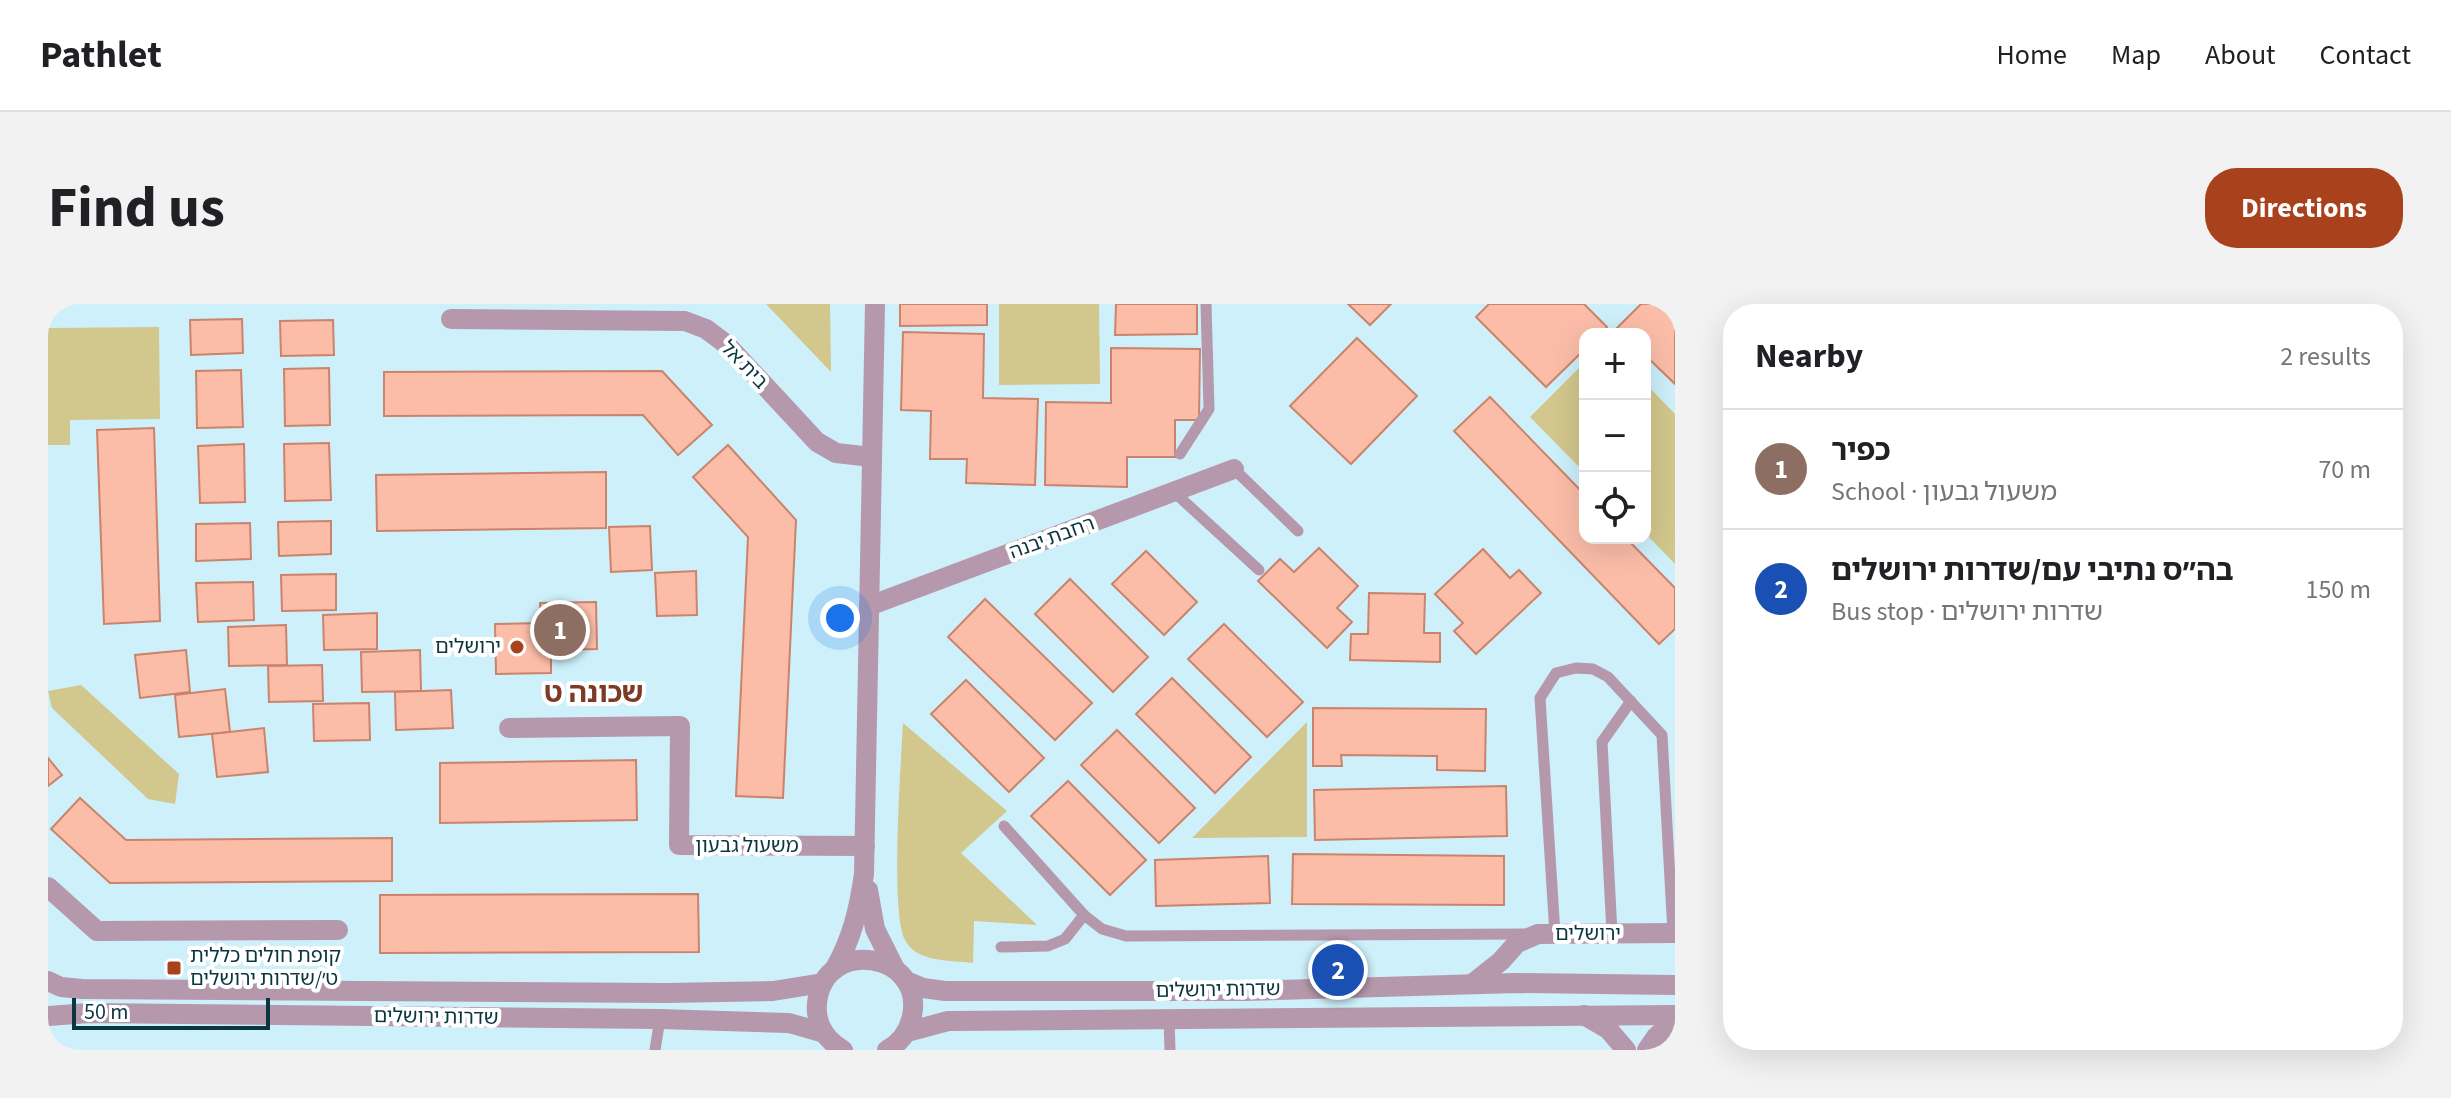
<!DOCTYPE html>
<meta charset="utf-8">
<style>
:root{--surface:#fff;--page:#f2f2f2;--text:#202124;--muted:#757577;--line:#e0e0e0;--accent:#a8411c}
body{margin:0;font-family:"Source Sans 3","Noto Sans Hebrew",sans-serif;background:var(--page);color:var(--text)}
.controls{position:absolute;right:24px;top:24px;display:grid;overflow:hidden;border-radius:16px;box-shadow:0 8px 32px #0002}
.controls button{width:72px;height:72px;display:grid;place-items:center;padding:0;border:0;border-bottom:2px solid var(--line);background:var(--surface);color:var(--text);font:40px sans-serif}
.scale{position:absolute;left:24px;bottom:20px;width:198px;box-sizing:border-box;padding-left:8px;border:4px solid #0b3540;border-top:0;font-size:22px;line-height:28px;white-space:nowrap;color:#0b3540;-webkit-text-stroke:6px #fff;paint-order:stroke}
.you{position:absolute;left:792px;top:314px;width:28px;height:28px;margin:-20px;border:6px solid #fff;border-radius:50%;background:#1a73e8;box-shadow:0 0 0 12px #1a73e833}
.badge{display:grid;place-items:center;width:52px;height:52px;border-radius:50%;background:var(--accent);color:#fff;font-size:26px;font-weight:700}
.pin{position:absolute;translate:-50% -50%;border:4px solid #fff;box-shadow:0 2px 8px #0006}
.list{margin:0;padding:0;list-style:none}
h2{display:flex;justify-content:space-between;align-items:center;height:104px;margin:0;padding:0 32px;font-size:34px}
h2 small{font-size:26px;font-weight:400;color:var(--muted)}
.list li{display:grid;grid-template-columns:52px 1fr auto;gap:24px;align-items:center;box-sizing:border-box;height:120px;padding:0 32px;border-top:2px solid var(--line)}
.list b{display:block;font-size:30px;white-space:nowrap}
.list p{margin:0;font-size:26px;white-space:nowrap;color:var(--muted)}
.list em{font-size:26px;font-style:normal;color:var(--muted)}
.icon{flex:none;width:44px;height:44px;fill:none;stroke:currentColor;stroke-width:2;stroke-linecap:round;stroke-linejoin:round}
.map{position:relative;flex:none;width:1627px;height:746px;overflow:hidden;border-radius:32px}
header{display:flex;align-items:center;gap:48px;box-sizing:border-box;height:112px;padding:0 40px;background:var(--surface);border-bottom:2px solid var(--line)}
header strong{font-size:38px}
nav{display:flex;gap:44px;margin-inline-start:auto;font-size:28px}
.intro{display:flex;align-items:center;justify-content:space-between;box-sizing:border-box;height:192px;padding:0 48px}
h1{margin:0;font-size:56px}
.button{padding:20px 36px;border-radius:32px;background:var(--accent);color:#fff;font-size:28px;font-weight:700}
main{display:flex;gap:48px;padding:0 48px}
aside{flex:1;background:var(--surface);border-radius:32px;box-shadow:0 8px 32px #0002}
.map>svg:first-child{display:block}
.green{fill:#d2c78c}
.building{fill:#fbbda8;stroke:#cb836b;stroke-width:2}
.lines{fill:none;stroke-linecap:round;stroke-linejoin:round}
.service{stroke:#b598ab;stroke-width:11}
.minor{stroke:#b598ab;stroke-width:20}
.tertiary{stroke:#b598ab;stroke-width:20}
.poi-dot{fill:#a8411c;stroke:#fff;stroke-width:3}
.labels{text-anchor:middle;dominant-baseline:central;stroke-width:8;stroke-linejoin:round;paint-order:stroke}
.street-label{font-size:20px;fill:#0b3540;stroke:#fff}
.poi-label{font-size:20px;fill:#0b3540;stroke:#fff;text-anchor:end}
.district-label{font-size:28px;font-weight:bold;fill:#7e3a24;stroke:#fff}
</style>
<header>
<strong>Pathlet</strong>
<nav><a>Home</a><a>Map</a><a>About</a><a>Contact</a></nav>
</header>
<div class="intro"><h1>Find us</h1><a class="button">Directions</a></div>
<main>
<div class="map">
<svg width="1627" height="746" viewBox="0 0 1627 746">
<rect width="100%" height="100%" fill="#cdf0fb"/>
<!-- green -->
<g class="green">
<path d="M718,0H782L783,68Z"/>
<path d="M951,0H1051L1052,80L951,81Z"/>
<path d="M111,23L112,115L22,116V141H0V24Z"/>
<path d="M1537,58V169L1482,113Z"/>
<path d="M1597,79L1627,110V260L1597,229Z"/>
<path d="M33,381L131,470L127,500L100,495L4,404L0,387Z"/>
<path d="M1259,418V533L1144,534Z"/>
<path d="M855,419L959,507L913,549L989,621L926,617L925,659C903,656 869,659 857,636C842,609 853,458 855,419Z"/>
</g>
<!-- building -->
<g class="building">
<path d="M852,0H939V21L852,22Z"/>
<path d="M1068,0H1149V30L1067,31Z"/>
<path d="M1300,0H1343L1322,21Z"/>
<path d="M1441,0H1536L1559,23L1552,30H1537V45L1498,83L1428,13Z"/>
<path d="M1593,0H1627V80L1597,51V30H1576L1569,24Z"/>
<path d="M194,15L195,49L143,51L142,16Z"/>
<path d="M285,16L286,51L233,52L232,17Z"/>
<path d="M855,28L936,30L935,94L990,95L987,181L918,179L919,155H882L883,107L853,106Z"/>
<path d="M1309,34L1369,92L1303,160L1242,102Z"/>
<path d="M1063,44L1152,45L1151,116H1127V153H1079V183L997,181L998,98L1063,99Z"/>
<path d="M281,64L282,121L237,122L236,65Z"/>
<path d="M193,66L195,123L149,124L148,67Z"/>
<path d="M614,67L664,121L630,151L595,111L336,112V68Z"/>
<path d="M1442,93L1537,191V234H1578L1627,284V325L1611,340L1406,127Z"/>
<path d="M106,124L112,317L56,320L49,126Z"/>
<path d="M281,139L283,196L237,197L236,140Z"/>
<path d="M196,140L197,198L152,199L150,142Z"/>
<path d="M680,141L748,216L735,494L688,492L700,233L645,173Z"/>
<path d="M558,168V224L329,227L328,171Z"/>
<path d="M283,217V250L231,252L230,218Z"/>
<path d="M202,219L203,255L148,257V220Z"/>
<path d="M602,222L604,266L563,268L561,223Z"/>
<path d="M1271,244L1310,282L1289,304L1304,318L1279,344L1210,277L1232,255L1246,268Z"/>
<path d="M1435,245L1462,274L1471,266L1493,289L1428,350L1406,327L1415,319L1387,290Z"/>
<path d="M1098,247L1149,298L1116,331L1064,280Z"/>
<path d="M648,267L649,311L609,312L607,269Z"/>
<path d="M288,270V306L234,307L233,271Z"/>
<path d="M1022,275L1100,353L1065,388L987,310Z"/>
<path d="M205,278L206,316L150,318L148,279Z"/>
<path d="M1321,289L1377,290L1376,329H1392V358L1302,356L1303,330H1320Z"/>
<path d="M937,295L1044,399L1007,436L900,333Z"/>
<path d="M548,298L549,345L503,346V369L448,370L447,320L493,319L492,299Z"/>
<path d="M329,309V345L276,346L275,311Z"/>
<path d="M1176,320L1255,398L1219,433L1140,355Z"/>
<path d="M238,321L239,361L181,362L180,323Z"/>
<path d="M138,346L142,388L92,394L87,351Z"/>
<path d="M372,346L373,387L314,388L313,348Z"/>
<path d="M274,361L275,397L221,398L220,362Z"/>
<path d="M1124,374L1203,453L1167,489L1088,410Z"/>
<path d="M918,376L996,454L961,488L883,410Z"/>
<path d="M177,385L182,428L131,433L127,391Z"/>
<path d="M403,386L405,424L348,426L347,388Z"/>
<path d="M321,399L322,436L266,437L265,400Z"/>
<path d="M1265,404L1438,405L1437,467L1389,466V452L1293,451L1294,462H1265Z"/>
<path d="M216,424L220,468L169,473L164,430Z"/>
<path d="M1069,426L1147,504L1111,539L1033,461Z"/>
<path d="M0,454L14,471L0,482Z"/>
<path d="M588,456L589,516L392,519V459Z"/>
<path d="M1020,477L1098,556L1062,591L983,512Z"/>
<path d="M1458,482L1459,532L1267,536L1266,486Z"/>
<path d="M32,494L78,536L344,534V577L62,579L3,525Z"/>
<path d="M1245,550L1456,552V601L1244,600Z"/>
<path d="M1220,552L1222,599L1108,602L1107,556Z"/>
<path d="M650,590L651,648L332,649V591Z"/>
</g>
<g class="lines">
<!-- service -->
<g class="service">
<path d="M1132,150L1161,105L1158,0"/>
<path d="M1186,165L1250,227"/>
<path d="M1126,188L1211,266"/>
<path d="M956,522L1036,611L1054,625L1078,632L1477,630"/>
<path d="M1564,629L1554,438L1583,397"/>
<path d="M1507,630L1492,394L1508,369L1528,364L1545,365L1560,373L1614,431L1625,629"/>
<path d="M953,643L1000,642L1017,635L1036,611"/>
<path d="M1121,714L1122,746"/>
<path d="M607,746L612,715"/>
</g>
<!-- minor -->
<g class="minor">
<path d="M403,15L637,17L658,25L678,40L769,138L788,149L824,153"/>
<path d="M821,302L1186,165"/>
<path d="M461,424L632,422L631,541L817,542"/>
<path d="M0,583L49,627L290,626"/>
<path d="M820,586L827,625L847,665"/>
<path d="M786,666C804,635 811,605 816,570L827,0"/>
<path d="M1424,680L1453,657L1469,639L1490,630L1627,629"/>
<path d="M1536,711L1560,725L1578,746"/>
<path d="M1599,746L1608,733L1627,716"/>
</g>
<!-- tertiary -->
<g class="tertiary">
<path d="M0,677L13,683L34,685L618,689L725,687L775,679"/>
<path d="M858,677L875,684L897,687H1195L1468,679L1627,681"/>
<path d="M0,712L41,709L612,715L741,719L776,729"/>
<path d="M859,728L900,717L1627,711"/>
<path d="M795,746C778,736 767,720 769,699C776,632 877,648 864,712C861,727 852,739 839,746"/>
</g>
</g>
<!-- markers -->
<g class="poi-dot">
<circle cx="469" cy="343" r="8"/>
<rect x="118" y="656" width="16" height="16" rx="4"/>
</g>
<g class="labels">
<!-- street labels -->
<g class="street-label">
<text transform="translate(696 61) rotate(46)">בית אל</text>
<text transform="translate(1004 234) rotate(-20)">רחבת יבנה</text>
<text x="699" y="542">משעול גבעון</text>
<text x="1540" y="630">ירושלים</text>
<text transform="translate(1170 686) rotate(-1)">שדרות ירושלים</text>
<text transform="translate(388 713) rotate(1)">שדרות ירושלים</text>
</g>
<!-- poi labels -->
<g class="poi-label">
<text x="453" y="343">ירושלים</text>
<text x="142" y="652" text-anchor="start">קופת חולים כללית<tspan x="142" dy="23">ט׳/שדרות ירושלים</tspan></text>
</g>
<!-- district labels -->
<g class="district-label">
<text x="546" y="389">שכונה ט</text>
</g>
</g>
</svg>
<div class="controls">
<button>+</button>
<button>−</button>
<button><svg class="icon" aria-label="locate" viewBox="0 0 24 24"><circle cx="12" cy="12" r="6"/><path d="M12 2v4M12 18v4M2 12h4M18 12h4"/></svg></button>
</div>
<div class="scale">50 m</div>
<div class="you"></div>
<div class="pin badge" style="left:512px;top:326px;background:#8d6e63">1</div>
<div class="pin badge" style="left:1290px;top:666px;background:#1a4fb4">2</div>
</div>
<aside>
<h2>Nearby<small>2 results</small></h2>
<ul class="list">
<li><span class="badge" style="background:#8d6e63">1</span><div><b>כפיר</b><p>School · משעול גבעון</p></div><em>70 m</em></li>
<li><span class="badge" style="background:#1a4fb4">2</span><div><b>בה״ס נתיבי עם/שדרות ירושלים</b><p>Bus stop · שדרות ירושלים</p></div><em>150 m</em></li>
</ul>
</aside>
</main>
